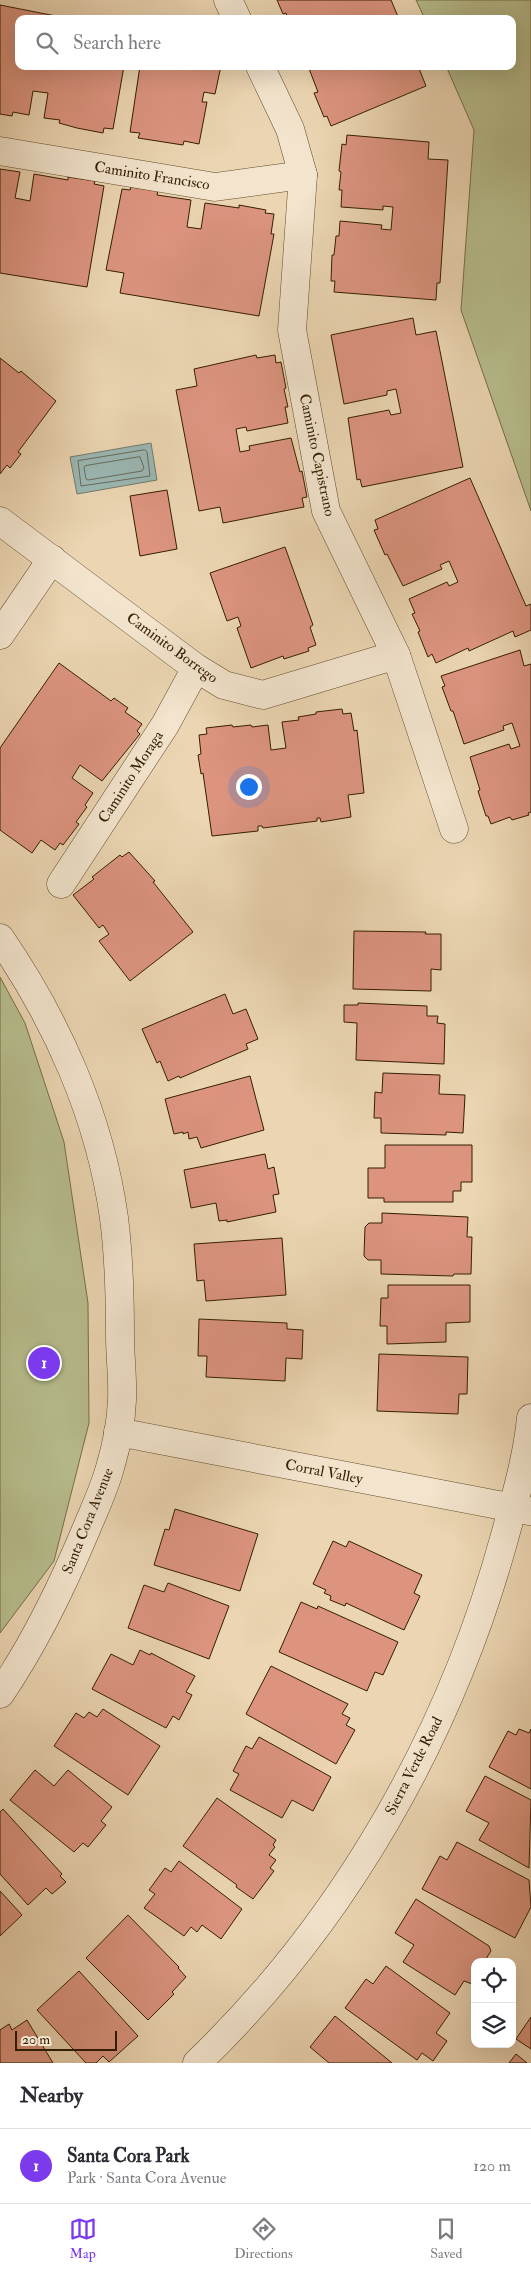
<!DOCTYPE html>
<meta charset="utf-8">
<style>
:root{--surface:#fff;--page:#f7f7f7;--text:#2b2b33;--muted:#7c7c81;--line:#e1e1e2;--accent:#7c3aed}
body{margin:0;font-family:"IM FELL Double Pica",serif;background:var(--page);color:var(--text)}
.controls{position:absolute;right:15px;bottom:15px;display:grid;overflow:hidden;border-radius:10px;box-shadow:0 5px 20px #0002}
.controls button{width:45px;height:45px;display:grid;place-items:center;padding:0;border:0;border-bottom:1px solid var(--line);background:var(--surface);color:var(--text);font:25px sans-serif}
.scale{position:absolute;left:15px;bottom:12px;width:102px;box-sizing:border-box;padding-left:5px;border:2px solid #351e00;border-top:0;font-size:14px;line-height:18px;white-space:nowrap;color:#351e00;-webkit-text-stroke:4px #f2e4cd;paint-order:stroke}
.you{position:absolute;left:248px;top:786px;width:18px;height:18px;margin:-12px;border:4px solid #fff;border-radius:50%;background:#1a73e8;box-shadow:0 0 0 8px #1a73e833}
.badge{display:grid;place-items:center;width:32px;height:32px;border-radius:50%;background:var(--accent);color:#fff;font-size:16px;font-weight:700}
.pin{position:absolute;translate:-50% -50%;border:2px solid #fff;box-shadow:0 1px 5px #0006}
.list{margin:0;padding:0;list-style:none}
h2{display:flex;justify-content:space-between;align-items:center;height:65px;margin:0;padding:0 20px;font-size:21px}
h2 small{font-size:16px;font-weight:400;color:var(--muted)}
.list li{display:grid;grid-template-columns:32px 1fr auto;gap:15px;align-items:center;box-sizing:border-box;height:75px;padding:0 20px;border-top:1px solid var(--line)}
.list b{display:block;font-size:19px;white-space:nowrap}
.list p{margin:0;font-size:16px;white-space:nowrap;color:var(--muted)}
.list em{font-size:16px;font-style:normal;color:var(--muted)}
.icon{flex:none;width:28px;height:28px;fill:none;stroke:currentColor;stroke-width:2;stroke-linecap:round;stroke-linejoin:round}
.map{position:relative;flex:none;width:531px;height:2063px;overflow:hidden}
.search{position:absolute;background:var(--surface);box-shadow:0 5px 20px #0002;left:15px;right:15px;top:15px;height:55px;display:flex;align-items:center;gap:12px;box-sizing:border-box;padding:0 18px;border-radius:10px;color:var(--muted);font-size:19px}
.sheet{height:140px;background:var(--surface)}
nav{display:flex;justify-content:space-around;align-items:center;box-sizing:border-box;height:70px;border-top:1px solid var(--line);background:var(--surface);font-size:14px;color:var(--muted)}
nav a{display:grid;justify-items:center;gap:2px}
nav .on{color:var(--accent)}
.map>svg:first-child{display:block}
.green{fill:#b7bd8d;stroke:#766e46}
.water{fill:#9ab7b3;stroke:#727a6b}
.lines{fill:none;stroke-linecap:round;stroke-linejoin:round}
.shore{stroke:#686a5a;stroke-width:1}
.building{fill:#dc947f;stroke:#351e00}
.minor-casing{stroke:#624c2c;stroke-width:29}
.tertiary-casing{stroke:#624c2c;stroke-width:29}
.minor{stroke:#f2e4cd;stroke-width:28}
.tertiary{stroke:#f2e4cd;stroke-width:28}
.labels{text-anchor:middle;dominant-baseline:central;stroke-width:4;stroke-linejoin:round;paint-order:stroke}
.street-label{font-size:15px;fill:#351e00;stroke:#f2e4cd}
</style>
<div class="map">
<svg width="531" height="2063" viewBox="0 0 531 2063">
<rect width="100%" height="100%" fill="#ebd5b2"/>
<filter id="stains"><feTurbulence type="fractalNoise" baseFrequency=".004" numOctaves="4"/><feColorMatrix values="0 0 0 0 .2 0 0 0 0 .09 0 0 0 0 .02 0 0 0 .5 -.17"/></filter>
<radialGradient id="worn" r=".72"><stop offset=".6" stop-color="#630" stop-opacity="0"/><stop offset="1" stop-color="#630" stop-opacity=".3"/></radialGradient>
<!-- green -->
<g class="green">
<path d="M416,0H531V511L461,310L474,130L446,66H512V19H425Z"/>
<path d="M0,977L25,1023L64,1142L88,1303L89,1423L54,1561L0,1633Z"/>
</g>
<!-- water -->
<path class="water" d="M151,443L157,480L77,494L70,457Z"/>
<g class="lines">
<!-- shore -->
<g class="shore">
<path d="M145,450L147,452L150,476L81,486L78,461Z"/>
<path d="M140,457L144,468L142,471L88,480L86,479L84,468L85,466Z"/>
</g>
</g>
<!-- building -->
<g class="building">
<path d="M277,0H391L399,19H288L286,13L283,14Z"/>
<path d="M0,5L71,19H19V66H124L113,129L104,128L103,133L77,128L59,123L60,120L44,118L48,93L33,91L29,115L13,112L12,116L0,114Z"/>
<path d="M140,66H221L215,94L204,92L202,102H207L199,144L184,141L183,145L138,138L140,133L130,132Z"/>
<path d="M308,66H418L426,86L331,126L327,116L324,117L314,93L318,92Z"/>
<path d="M347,135L429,142L428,159L448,160L440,283H437L436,300L334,292L335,281H331L332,255H334L336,236H339L340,221L382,225L381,229L391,230L393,207L383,206V210L341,207L342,190H339L341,172L339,171L342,144L346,145Z"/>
<path d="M0,169L20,172L15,198L30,201L34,174L68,180V177L95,181L94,184L104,186L87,287L0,273Z"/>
<path d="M131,187L158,191L157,195L191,200L187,227L201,229L205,203L239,208V205L266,210L265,213L274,214L271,234H274L259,316L120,293L124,273L106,270L122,189L130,190Z"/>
<path d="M413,318L416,335L436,331L463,467L362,487L360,479L357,480L348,418L389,410L391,415L401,413L396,389L387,391V395L344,404L331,335Z"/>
<path d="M256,355L257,358L275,355L276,363L281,362L286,388L284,389L288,407H285L288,423L247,431L246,427L236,429L240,452L250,450L249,446L291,438L300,472L302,471L307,497L302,498L304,507L223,523L220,507L199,511L176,390L197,386L194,369Z"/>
<path d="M0,358L19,373L21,371L56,401L18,452L21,454L10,468L7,465L0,474Z"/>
<path d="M470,478L526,606L531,604V630L515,637L513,631L469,651L468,648L436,663L432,654L428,657L418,632L420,631L412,614L415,613L409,599L447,582L449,586L458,582L449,561L440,565L442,569L403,586L387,554L385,555L374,530L378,529L375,520Z"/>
<path d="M167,490L177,549L140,556L130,496Z"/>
<path d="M285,547L313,625L310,627L316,645L308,648L309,651L284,659L283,656L251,668L237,628L241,626L238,617L227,621L210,573Z"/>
<path d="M520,650L524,666L531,664V812L528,813L529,815L512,820L510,817L491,824L488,816H486L478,791L480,790L470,757L509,744L511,749L520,746L512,723L503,726L504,730L464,744L453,711H451L442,687L445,686L441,676Z"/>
<path d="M59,663L111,701L114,698L128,708L125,712L142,724L137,731L140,734L102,781L80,765L72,778L93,793L85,805L87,807L76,822L79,824L63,845L60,843L55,850L41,840L32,853L0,830V748Z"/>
<path d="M342,709L343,714L351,713L354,731L357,730L364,793L348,795L351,817L321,822L320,818H317V821L263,828L262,826H258V831L212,836L203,773L201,774L198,755L201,754L199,735L207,734L206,728L232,725L233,727L251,725L252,727L268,725L271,750L286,748L282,722L299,720L298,717L316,714V712Z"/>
<path d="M129,852L155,881L153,882L193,932L130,981L99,941L109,934L103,925L99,928L73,895L94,879L92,877L120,855L122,857Z"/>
<path d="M354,931L426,932L425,934H441V970L431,969V991L353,989Z"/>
<path d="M225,994L233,1014L246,1009L258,1039L246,1044L248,1049L180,1078L179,1076L168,1081L160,1061L157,1063L142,1029Z"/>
<path d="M358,1003L427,1006V1016H438L437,1023L445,1024L444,1064L356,1060L357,1023L344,1022V1005H358Z"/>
<path d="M383,1073L440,1075L439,1094L465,1095L463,1133L446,1132V1135L381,1133V1118H374L375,1092L382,1093Z"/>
<path d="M250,1076L264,1130L201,1148L197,1137L189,1139L188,1132L183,1134V1132L174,1134L165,1099Z"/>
<path d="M385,1145H472V1182H461V1191H453V1202H384V1198H368V1168H385Z"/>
<path d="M265,1154L268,1169L274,1167L279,1194L273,1195L276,1212L227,1222V1220L219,1221L216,1203L191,1208L184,1170Z"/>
<path d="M382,1213L468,1217L467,1237H472L471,1274H454L453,1276L381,1274V1260H368L364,1256L365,1227L369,1223H382Z"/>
<path d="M282,1238L286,1295L206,1301L204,1280L197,1281L194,1244Z"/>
<path d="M388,1285H470V1322L446,1323V1342L387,1344V1326H380L381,1298H388Z"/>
<path d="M199,1319L287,1323V1329L303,1330L302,1359L286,1358L285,1381L206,1377L207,1356H198Z"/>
<path d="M379,1354L468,1357L467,1394H459L458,1414L377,1411Z"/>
<path d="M175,1509L258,1534L240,1591L154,1565L165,1529L169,1530Z"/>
<path d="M333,1541L346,1547L349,1541L422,1575L414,1593L420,1596L404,1630L346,1603L345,1606L330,1600L331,1596L324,1593L326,1590L313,1584Z"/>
<path d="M168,1583L229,1606L209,1659L128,1628L144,1585L164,1592Z"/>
<path d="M301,1602L317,1609L318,1606L398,1642L383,1675L375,1672L367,1691L279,1652Z"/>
<path d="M140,1650L150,1655L151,1653L195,1676L186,1692L192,1695L179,1720L173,1716L166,1728L92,1689L111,1654L133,1665Z"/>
<path d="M271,1666L348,1704L342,1714L350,1718L346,1725L355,1730L336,1764L246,1714Z"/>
<path d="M103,1709L160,1746L128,1795L54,1746L76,1713L84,1718L89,1712L97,1717Z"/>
<path d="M519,1729L529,1733L531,1729V1789L489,1767L508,1731L516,1735Z"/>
<path d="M259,1737L331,1777L313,1811L292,1800L282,1818L230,1790L239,1774L233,1771L246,1746L252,1749Z"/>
<path d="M35,1770L54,1786L68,1770L112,1807L101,1821L106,1825L88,1847L83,1843L74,1852L10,1800Z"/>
<path d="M485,1776L531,1800L529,1868L479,1840L489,1823L466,1811Z"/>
<path d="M217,1798L276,1840L273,1845L275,1847L269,1855L276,1860L270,1868L274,1871L253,1899L236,1887L237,1885L183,1846Z"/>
<path d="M3,1809L62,1874L60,1876L66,1882L52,1894L46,1888L28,1905L0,1874V1812Z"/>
<path d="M457,1842L529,1880L531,1907L515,1938L422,1889L440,1856L447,1860Z"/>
<path d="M179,1861L242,1909L221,1939L202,1925L197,1932L191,1927L184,1936L144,1908L155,1894L149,1890L165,1868L171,1872Z"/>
<path d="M0,1891L22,1915L0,1936Z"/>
<path d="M416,1899L489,1946L491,1951L484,1962H475V1985L464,1981L455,1995L403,1962L414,1945L395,1933Z"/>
<path d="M128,1915L179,1967L178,1968L186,1977L172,1992L174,1994L148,2020L86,1958Z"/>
<path d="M386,1966L450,2013L436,2033L447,2041L433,2061L422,2053L417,2060L345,2008L366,1979L373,1984Z"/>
<path d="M79,1971L138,2036L109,2062L103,2056L96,2063H86L37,2010Z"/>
<path d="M335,2016L392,2063H329L310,2047Z"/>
<path d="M531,2017V2049L516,2039Z"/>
<path d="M27,2020L53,2063H0V2030L9,2024L12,2030Z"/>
<path d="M516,2054L527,2063H509Z"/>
</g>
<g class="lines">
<!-- minor casing -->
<g class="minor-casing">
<g id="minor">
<path d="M228,0L237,19"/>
<path d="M260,66L290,129L303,175L292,330L326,511L396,655L454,829"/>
<path d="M0,151L215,187L303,175"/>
<path d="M0,521L196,668L224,685L263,695L396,655"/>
<path d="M0,635L52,559"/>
<path d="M61,884L165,725L196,668"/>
<path d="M118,1432L529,1511"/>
<path d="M197,2063C345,1921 450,1735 504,1539C515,1499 527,1459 531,1418"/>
</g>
</g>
<!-- tertiary casing -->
<g class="tertiary-casing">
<path id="tertiary" d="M0,938C57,1021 100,1117 114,1218C119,1257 120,1296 120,1335C120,1357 123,1379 122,1400C121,1421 117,1444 111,1464C105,1488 94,1510 85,1532C61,1589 35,1643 0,1694"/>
</g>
<!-- minor -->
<use href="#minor" class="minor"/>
<!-- tertiary -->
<use href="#tertiary" class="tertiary"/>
</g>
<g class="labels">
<!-- street labels -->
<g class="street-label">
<text transform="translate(152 176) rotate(9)">Caminito Francisco</text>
<text transform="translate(317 455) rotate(78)">Caminito Capistrano</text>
<text transform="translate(172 648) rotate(36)">Caminito Borrego</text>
<text transform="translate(131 777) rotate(-57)">Caminito Moraga</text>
<text transform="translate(324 1472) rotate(11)">Corral Valley</text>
<text transform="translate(88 1521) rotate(-68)">Santa Cora Avenue</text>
<text transform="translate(414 1766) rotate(-63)">Sierra Verde Road</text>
</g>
</g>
<rect width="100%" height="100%" filter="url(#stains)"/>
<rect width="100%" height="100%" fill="url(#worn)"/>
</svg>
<div class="controls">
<button><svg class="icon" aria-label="locate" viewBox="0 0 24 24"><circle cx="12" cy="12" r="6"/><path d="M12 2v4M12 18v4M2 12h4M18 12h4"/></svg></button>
<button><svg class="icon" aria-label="layers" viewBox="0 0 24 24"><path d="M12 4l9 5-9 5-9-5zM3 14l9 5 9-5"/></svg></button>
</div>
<div class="scale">20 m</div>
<div class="you"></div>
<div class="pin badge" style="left:44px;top:1363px">1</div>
<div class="search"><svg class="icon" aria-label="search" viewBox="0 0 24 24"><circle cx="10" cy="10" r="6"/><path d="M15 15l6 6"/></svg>Search here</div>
</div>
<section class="sheet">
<h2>Nearby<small></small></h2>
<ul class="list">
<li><span class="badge">1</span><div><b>Santa Cora Park</b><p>Park · Santa Cora Avenue</p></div><em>120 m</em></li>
</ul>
</section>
<nav>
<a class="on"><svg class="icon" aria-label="map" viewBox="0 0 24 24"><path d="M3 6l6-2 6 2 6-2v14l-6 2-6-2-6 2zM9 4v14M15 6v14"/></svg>Map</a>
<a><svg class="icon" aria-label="directions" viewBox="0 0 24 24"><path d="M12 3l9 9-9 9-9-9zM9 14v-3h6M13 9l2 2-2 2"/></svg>Directions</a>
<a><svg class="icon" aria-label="saved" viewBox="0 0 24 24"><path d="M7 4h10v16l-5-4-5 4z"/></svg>Saved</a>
</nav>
